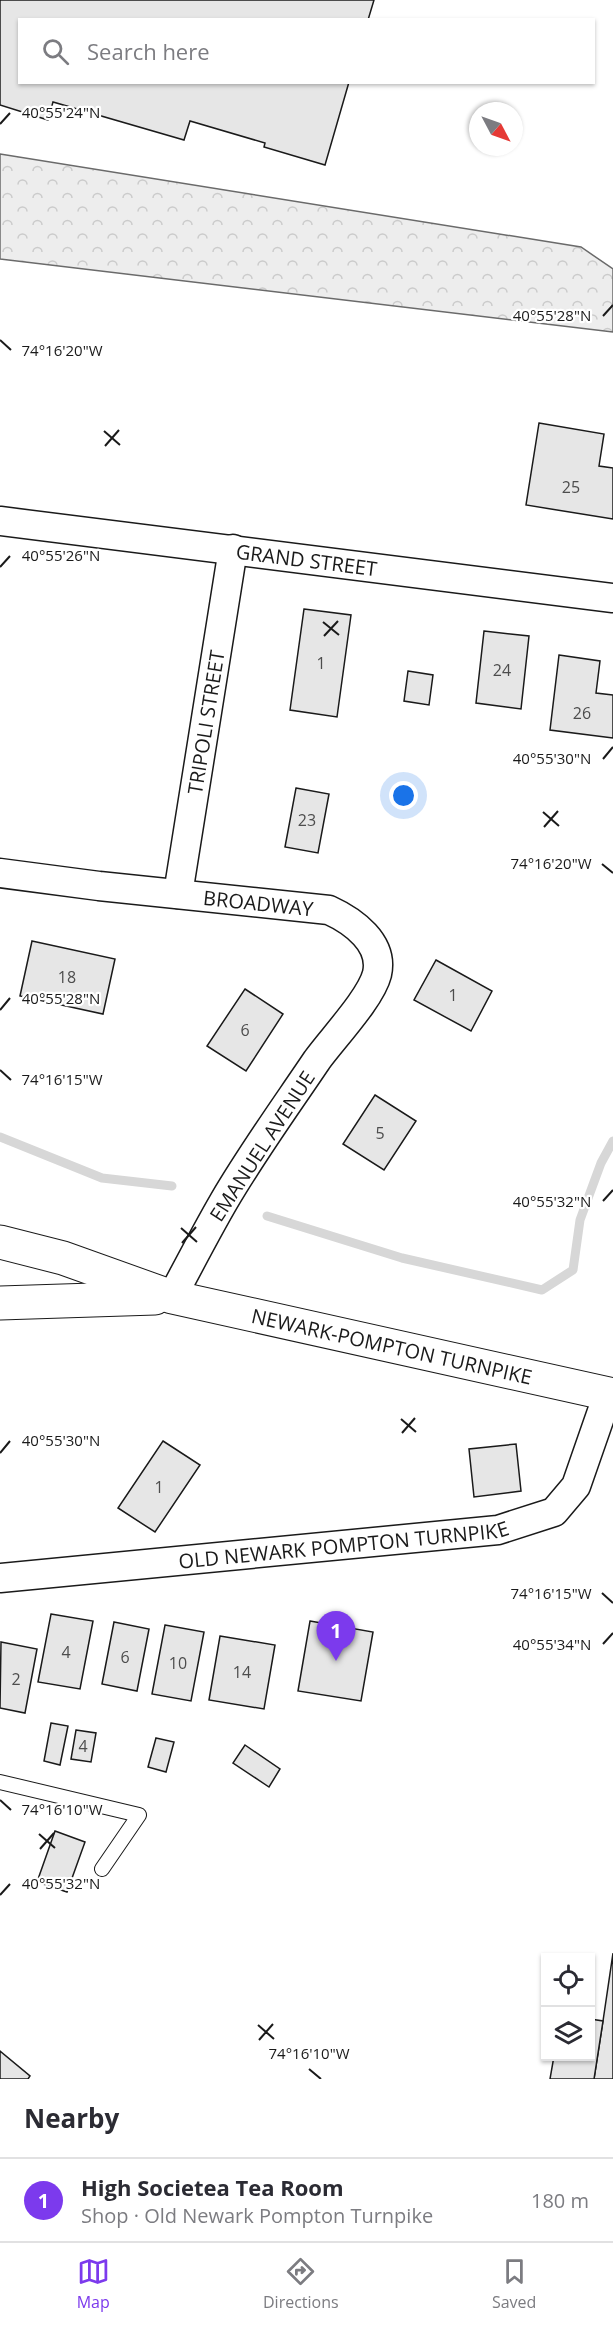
<!DOCTYPE html>
<meta charset="utf-8">
<style>
:root{--surface:#fff;--page:#f2f2f3;--text:#2b2b33;--muted:#7c7c81;--line:#e1e1e2;--accent:#7c3aed}
body{margin:0;font-family:"Open Sans",sans-serif;background:var(--page);color:var(--text)}
.controls{position:absolute;right:18px;bottom:18px;display:grid;overflow:hidden;border-radius:0px;box-shadow:0 2px 4px #0004}
.controls button{width:54px;height:54px;display:grid;place-items:center;padding:0;border:0;border-bottom:2px solid var(--line);background:var(--surface);color:var(--text);font:30px sans-serif}
.compass{position:absolute;left:469px;top:102px;width:54px;height:54px;border-radius:50%;background:var(--surface);box-shadow:0 2px 4px #0004;rotate:131deg}
.you{position:absolute;left:404px;top:796px;width:21px;height:21px;margin:-15px;border:4px solid #fff;border-radius:50%;background:#1a73e8;box-shadow:0 0 0 9px #1a73e833}
.badge{display:grid;place-items:center;width:39px;height:39px;border-radius:50%;background:var(--accent);color:#fff;font-size:20px;font-weight:700}
.pin{position:absolute;translate:-50% -50px;filter:drop-shadow(0 2px 3px #0008)}
.pin::after{content:'';position:absolute;top:32px;width:21px;height:18px;background:inherit;clip-path:polygon(0 0,100% 0,50% 100%)}
.list{margin:0;padding:0;list-style:none}
h2{display:flex;justify-content:space-between;align-items:center;height:78px;margin:0;padding:0 24px;font-size:26px}
h2 small{font-size:20px;font-weight:400;color:var(--muted)}
.list li{display:grid;grid-template-columns:39px 1fr auto;gap:18px;align-items:center;box-sizing:border-box;height:84px;padding:0 24px;border-top:2px solid var(--line)}
.list b{display:block;font-size:22px;white-space:nowrap}
.list p{margin:0;font-size:20px;white-space:nowrap;color:var(--muted)}
.list em{font-size:20px;font-style:normal;color:var(--muted)}
.icon{flex:none;width:33px;height:33px;fill:none;stroke:currentColor;stroke-width:2;stroke-linecap:round;stroke-linejoin:round}
.map{position:relative;flex:none;width:613px;height:2079px;overflow:hidden}
.search{position:absolute;background:var(--surface);box-shadow:0 2px 4px #0004;left:18px;right:18px;top:18px;height:66px;display:flex;align-items:center;gap:15px;box-sizing:border-box;padding:0 21px;border-radius:0px;color:var(--muted);font-size:22px}
.sheet{height:162px;background:var(--surface)}
nav{display:flex;justify-content:space-around;align-items:center;box-sizing:border-box;height:84px;border-top:2px solid var(--line);background:var(--surface);font-size:16px;color:var(--muted)}
nav a{display:grid;justify-items:center;gap:3px}
nav .on{color:var(--accent)}
.map>svg:first-child{display:block}
.forest{fill:url(#forest-crowns);stroke:#6a6a6a;stroke-width:1.5}
.lines{fill:none;stroke-linecap:round;stroke-linejoin:round}
.stream{stroke:#d7d7d7;stroke-width:9}
.building{fill:#e6e6e6;stroke:#1a1a1a;stroke-width:1.5}
.lane-casing{stroke:#1a1a1a;stroke-width:16}
.street-casing{stroke:#1a1a1a;stroke-width:31}
.secondary-casing{stroke:#1a1a1a;stroke-width:35}
.lane{stroke:#fff;stroke-width:14}
.street{stroke:#fff;stroke-width:28}
.secondary{stroke:#fff;stroke-width:33}
.ticks{fill:none;stroke:#1a1a1a;stroke-width:2}
.labels{text-anchor:middle;dominant-baseline:central;stroke-width:4.5;stroke-linejoin:round;paint-order:stroke}
.number-label{font-size:16px;fill:#4d4d4d}
.street-label{font-size:20px;fill:#1a1a1a;stroke:#fff}
.ticks-label{font-size:15px;text-anchor:middle;fill:#1a1a1a;stroke:#fff;stroke-width:4.5;stroke-linejoin:round;paint-order:stroke}
</style>
<div class="map">
<svg width="613" height="2079" viewBox="0 0 613 2079">
<defs>
<pattern id="forest-crowns" width="20" height="18" patternUnits="userSpaceOnUse" patternTransform="scale(1.5)"><rect width="20" height="18" fill="#ededed"/><path d="M2 6a3 3 0 1 1 6 0M12 15a3 3 0 1 1 6 0" fill="none" stroke="#cbcbcb"/></pattern>
</defs>
<rect width="100%" height="100%" fill="#fff"/>
<!-- forest -->
<path class="forest" d="M0,154L581,247L613,269V332L0,259Z"/>
<g class="lines">
<!-- stream -->
<g class="stream">
<path d="M0,1137L102,1178L172,1186"/>
<path d="M267,1216L402,1258L542,1290L573,1270L580,1220L601,1163L613,1141"/>
</g>
</g>
<!-- building -->
<g class="building">
<path d="M0,0H374L368,20H20V82H349L325,165L264,147L265,143L190,121L184,140L53,102L48,120L0,105Z"/>
<path d="M539,423L604,434L599,466L613,468V519L526,505Z"/>
<path d="M304,609L351,615L337,717L290,710Z"/>
<path d="M484,631L529,636L521,709L476,703Z"/>
<path d="M559,655L600,661L596,693L613,695V738L550,730Z"/>
<path d="M408,671L433,675L429,705L404,701Z"/>
<path d="M296,788L329,794L318,853L285,847Z"/>
<path d="M32,941L115,959L103,1014L20,996Z"/>
<path d="M436,960L492,991L471,1031L414,1000Z"/>
<path d="M245,989L283,1014L246,1071L207,1046Z"/>
<path d="M375,1095L416,1121L384,1170L343,1144Z"/>
<path d="M163,1441L200,1465L155,1532L118,1508Z"/>
<path d="M516,1444L521,1491L474,1497L469,1449Z"/>
<path d="M51,1614L93,1621L80,1689L38,1682Z"/>
<path d="M310,1621L373,1632L361,1701L298,1691Z"/>
<path d="M114,1622L149,1629L137,1691L102,1684Z"/>
<path d="M165,1625L204,1632L191,1701L152,1694Z"/>
<path d="M220,1636L275,1645L264,1709L209,1700Z"/>
<path d="M1,1642L37,1649L25,1713L0,1708Z"/>
<path d="M51,1723L68,1726L60,1765L44,1761Z"/>
<path d="M76,1730L96,1733L91,1762L71,1759Z"/>
<path d="M156,1738L174,1742L166,1772L148,1767Z"/>
<path d="M245,1745L280,1769L269,1787L233,1763Z"/>
<path d="M55,1831L85,1842L67,1892L37,1882Z"/>
<path d="M613,1953V2079H594L603,2021Z"/>
<path d="M590,2019L603,2021L594,2079H550L554,2056H590Z"/>
<path d="M0,2051L30,2076L28,2079H0Z"/>
</g>
<g class="lines">
<!-- lane casing -->
<g class="lane-casing">
<path id="lane" d="M0,1782L139,1815L102,1869"/>
</g>
<!-- street casing -->
<g class="street-casing">
<g id="street">
<path id="s1" d="M0,521L613,598"/>
<path id="s2" d="M0,873L99,886L329,910C353,921 384,943 377,974C371,998 333,1038 317,1060C286,1106 252,1153 224,1201C206,1232 189,1265 172,1297"/>
<path id="s3" d="M178,894L233,549"/>
<path id="s4" d="M0,1578L498,1530L554,1512L576,1486L608,1394"/>
</g>
</g>
<!-- secondary casing -->
<g class="secondary-casing">
<g id="secondary">
<path id="s5" d="M0,1242L63,1258L172,1297L613,1395"/>
<path d="M0,1303L155,1298"/>
</g>
</g>
<!-- lane -->
<use href="#lane" class="lane"/>
<!-- street -->
<use href="#street" class="street"/>
<!-- secondary -->
<use href="#secondary" class="secondary"/>
</g>
<!-- ticks -->
<path class="ticks" d="M0,124L10,113M603,316L613,305M0,340L11,350M104,431L120,445M105,446L119,430M0,567L10,556M323,622L339,635M324,636L338,621M603,759L613,747M543,812L559,826M544,827L558,811M602,864L613,873M0,1010L10,998M0,1070L11,1080M603,1201L613,1190M181,1228L197,1242M182,1243L196,1227M401,1419L416,1432M402,1433L415,1418M0,1453L10,1441M602,1593L613,1603M603,1644L613,1633M0,1800L11,1810M39,1834L55,1848M40,1849L54,1833M0,1895L10,1884M258,2025L274,2039M259,2040L273,2024M309,2069L321,2079"/>
<g class="labels">
<!-- number labels -->
<g class="number-label">
<text x="571" y="487">25</text>
<text x="321" y="663">1</text>
<text x="502" y="670">24</text>
<text x="582" y="713">26</text>
<text x="307" y="820">23</text>
<text x="67" y="977">18</text>
<text x="453" y="995">1</text>
<text x="245" y="1030">6</text>
<text x="380" y="1133">5</text>
<text x="159" y="1487">1</text>
<text x="66" y="1652">4</text>
<text x="125" y="1657">6</text>
<text x="178" y="1663">10</text>
<text x="242" y="1672">14</text>
<text x="16" y="1679">2</text>
<text x="83" y="1746">4</text>
</g>
<!-- street labels -->
<g class="street-label">
<text stroke="none"><textPath href="#s1" startOffset="309">GRAND STREET</textPath></text>
<text stroke="none"><textPath href="#s3" startOffset="174">TRIPOLI STREET</textPath></text>
<text stroke="none"><textPath href="#s2" startOffset="260">BROADWAY</textPath></text>
<text transform="translate(262 1146) rotate(-57)">EMANUEL AVENUE</text>
<text stroke="none"><textPath href="#s5" startOffset="406">NEWARK-POMPTON TURNPIKE</textPath></text>
<text stroke="none"><textPath href="#s4" startOffset="345">OLD NEWARK POMPTON TURNPIKE</textPath></text>
</g>
</g>
<g class="ticks-label">
<text x="61" y="118">40°55'24"N</text>
<text x="552" y="321">40°55'28"N</text>
<text x="62" y="356">74°16'20"W</text>
<text x="61" y="561">40°55'26"N</text>
<text x="552" y="764">40°55'30"N</text>
<text x="551" y="869">74°16'20"W</text>
<text x="61" y="1004">40°55'28"N</text>
<text x="62" y="1085">74°16'15"W</text>
<text x="552" y="1207">40°55'32"N</text>
<text x="61" y="1446">40°55'30"N</text>
<text x="551" y="1599">74°16'15"W</text>
<text x="552" y="1650">40°55'34"N</text>
<text x="62" y="1815">74°16'10"W</text>
<text x="61" y="1889">40°55'32"N</text>
<text x="309" y="2059">74°16'10"W</text>
</g>
</svg>
<div class="controls">
<button><svg class="icon" aria-label="locate" viewBox="0 0 24 24"><circle cx="12" cy="12" r="6"/><path d="M12 2v4M12 18v4M2 12h4M18 12h4"/></svg></button>
<button><svg class="icon" aria-label="layers" viewBox="0 0 24 24"><path d="M12 4l9 5-9 5-9-5zM3 14l9 5 9-5"/></svg></button>
</div>
<svg class="compass" viewBox="-18 -18 36 36"><path d="M0-13l5 13h-10z" fill="#e53935"/><path d="M0 13l5-13h-10z" fill="#7c7c81"/></svg>
<div class="you"></div>
<div class="pin badge" style="left:336px;top:1661px">1</div>
<div class="search"><svg class="icon" aria-label="search" viewBox="0 0 24 24"><circle cx="10" cy="10" r="6"/><path d="M15 15l6 6"/></svg>Search here</div>
</div>
<section class="sheet">
<h2>Nearby<small></small></h2>
<ul class="list">
<li><span class="badge">1</span><div><b>High Societea Tea Room</b><p>Shop · Old Newark Pompton Turnpike</p></div><em>180 m</em></li>
</ul>
</section>
<nav>
<a class="on"><svg class="icon" aria-label="map" viewBox="0 0 24 24"><path d="M3 6l6-2 6 2 6-2v14l-6 2-6-2-6 2zM9 4v14M15 6v14"/></svg>Map</a>
<a><svg class="icon" aria-label="directions" viewBox="0 0 24 24"><path d="M12 3l9 9-9 9-9-9zM9 14v-3h6M13 9l2 2-2 2"/></svg>Directions</a>
<a><svg class="icon" aria-label="saved" viewBox="0 0 24 24"><path d="M7 4h10v16l-5-4-5 4z"/></svg>Saved</a>
</nav>
